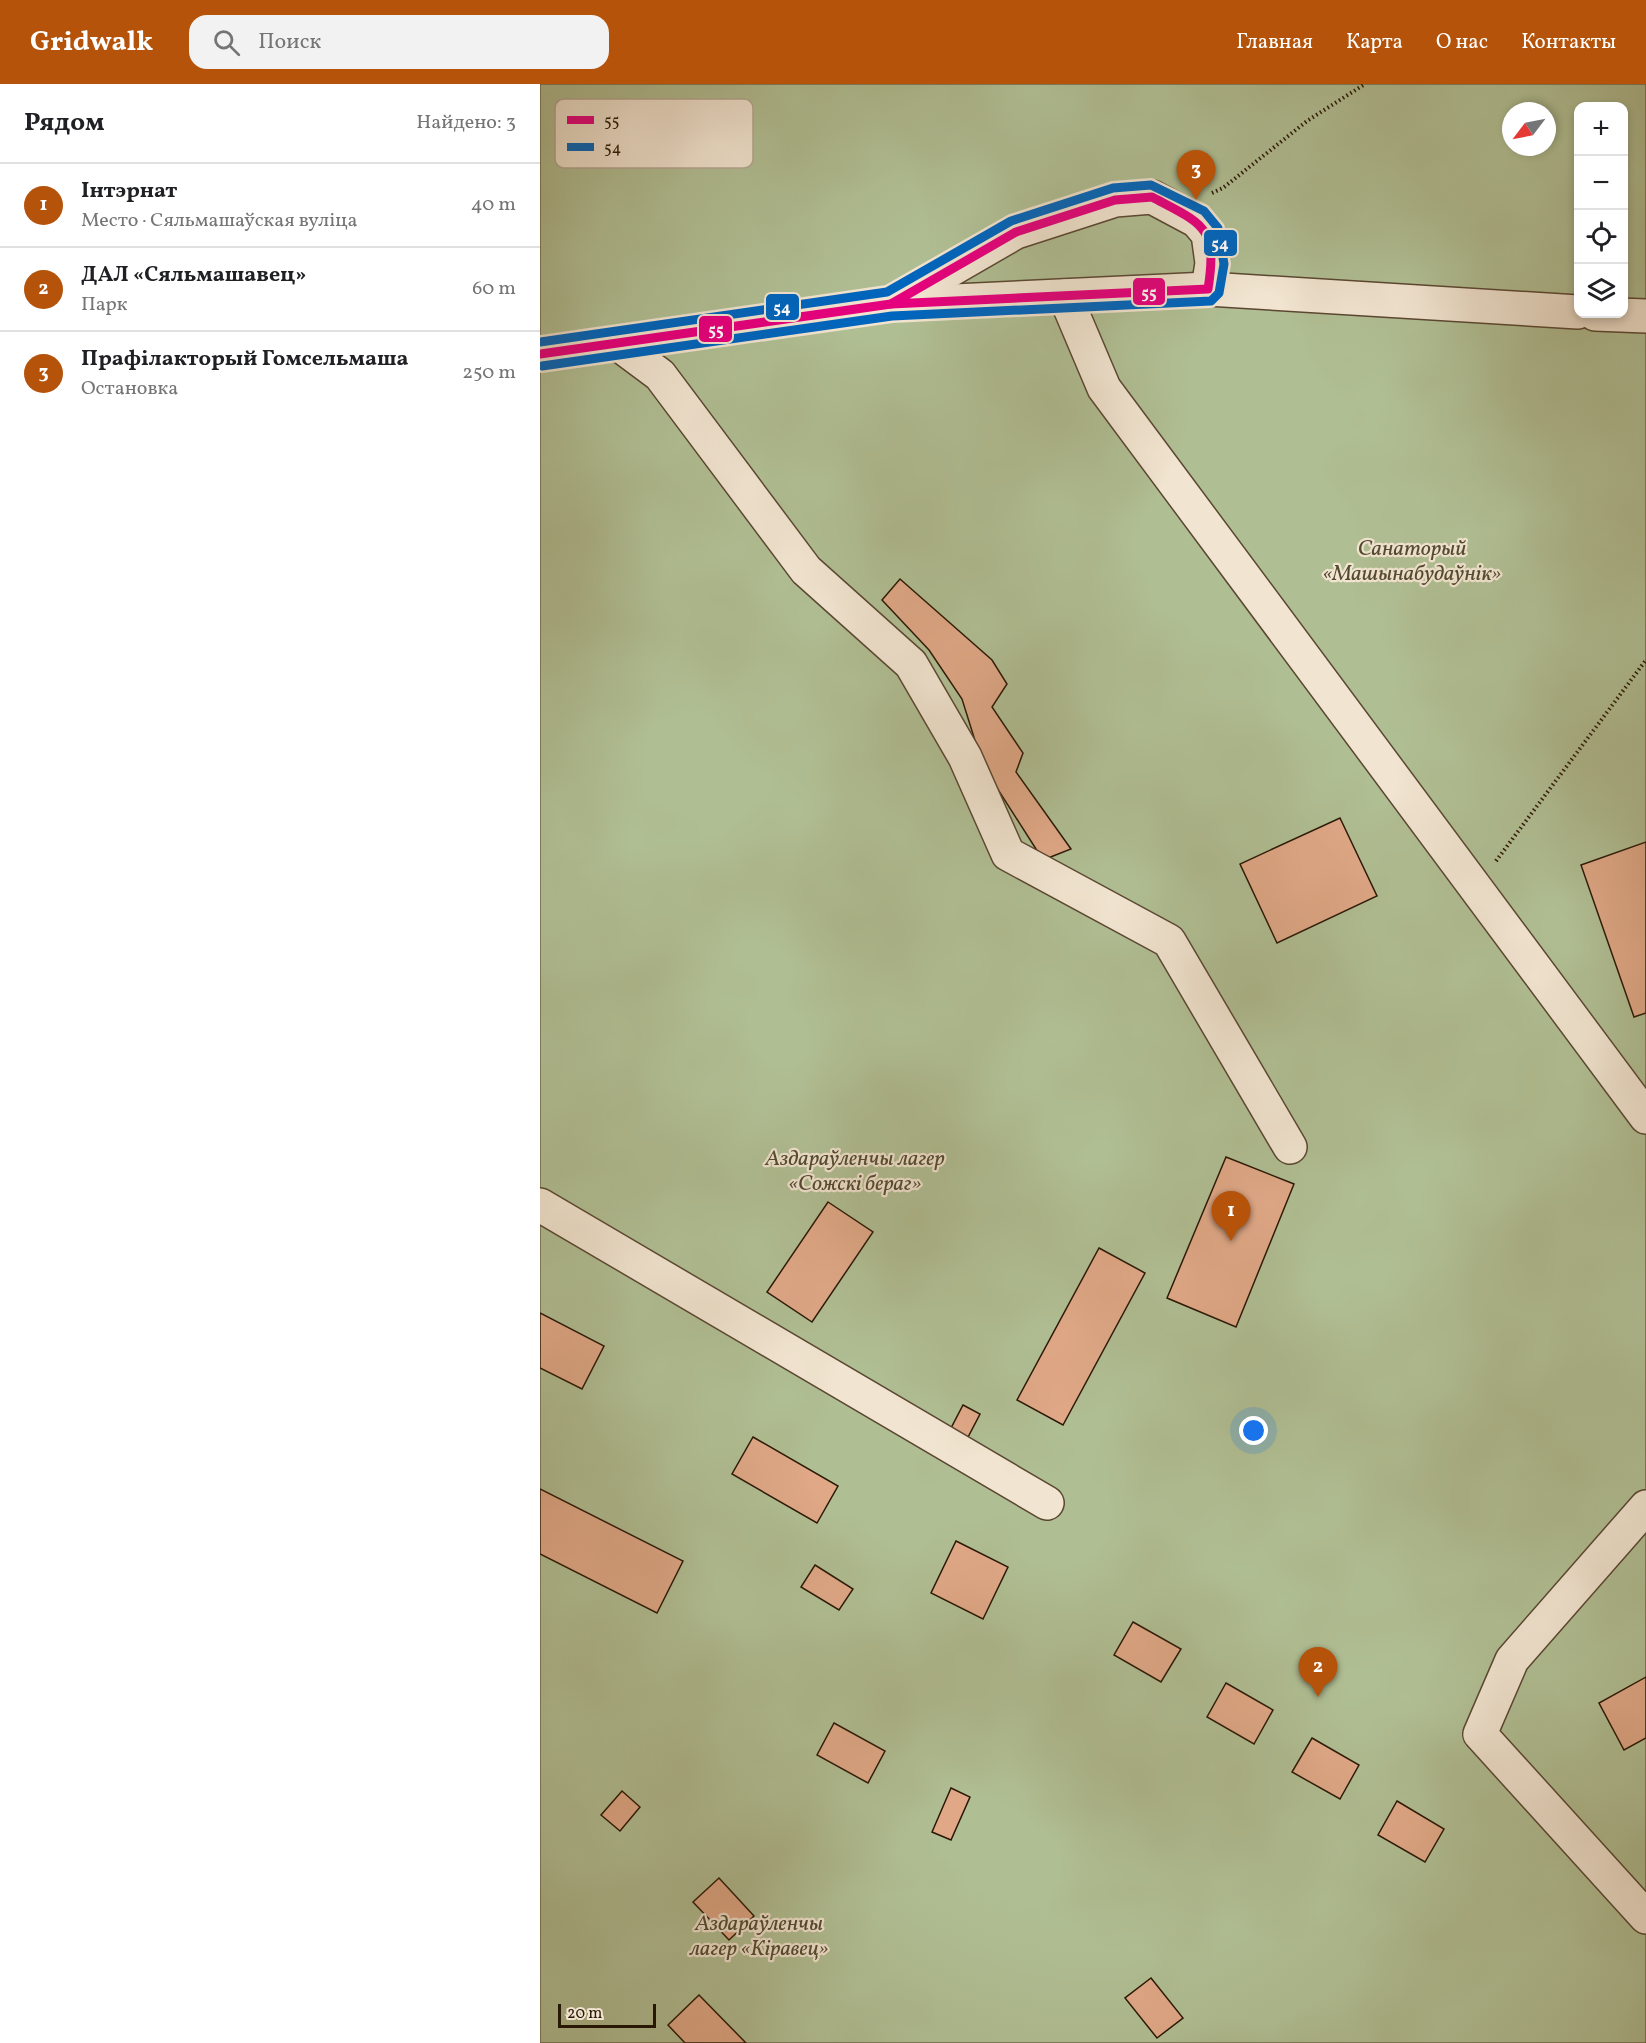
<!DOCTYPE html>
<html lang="ru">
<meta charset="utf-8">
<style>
:root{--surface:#fff;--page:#f2f2f2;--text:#202124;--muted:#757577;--line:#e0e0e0;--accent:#b45309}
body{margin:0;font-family:Vollkorn,serif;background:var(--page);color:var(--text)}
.controls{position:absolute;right:18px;top:18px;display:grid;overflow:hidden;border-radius:12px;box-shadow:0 3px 9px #0003}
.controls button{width:54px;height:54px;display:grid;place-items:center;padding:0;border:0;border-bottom:2px solid var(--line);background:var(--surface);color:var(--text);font:30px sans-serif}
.compass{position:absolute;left:962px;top:18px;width:54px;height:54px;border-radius:50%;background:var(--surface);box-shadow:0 3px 9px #0003;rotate:238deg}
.scale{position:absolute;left:18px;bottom:15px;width:98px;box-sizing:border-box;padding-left:6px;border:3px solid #2a1806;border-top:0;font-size:16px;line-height:21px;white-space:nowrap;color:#2a1806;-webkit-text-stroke:4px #f1e4d0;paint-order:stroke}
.you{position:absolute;left:714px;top:1347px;width:21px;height:21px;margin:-15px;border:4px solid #fff;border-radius:50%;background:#1a73e8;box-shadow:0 0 0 9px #1a73e833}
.badge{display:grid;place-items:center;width:39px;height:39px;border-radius:50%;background:var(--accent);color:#fff;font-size:20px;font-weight:700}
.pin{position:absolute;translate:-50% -50px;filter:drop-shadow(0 2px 3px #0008)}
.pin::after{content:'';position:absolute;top:32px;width:21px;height:18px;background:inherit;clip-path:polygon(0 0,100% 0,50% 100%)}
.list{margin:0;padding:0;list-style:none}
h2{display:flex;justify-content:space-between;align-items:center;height:78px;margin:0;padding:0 24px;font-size:26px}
h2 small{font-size:20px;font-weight:400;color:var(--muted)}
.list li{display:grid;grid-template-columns:39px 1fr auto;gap:18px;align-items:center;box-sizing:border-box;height:84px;padding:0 24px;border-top:2px solid var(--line)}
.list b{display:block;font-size:22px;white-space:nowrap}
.list p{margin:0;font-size:20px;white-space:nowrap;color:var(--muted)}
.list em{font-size:20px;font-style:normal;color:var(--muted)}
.icon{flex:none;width:33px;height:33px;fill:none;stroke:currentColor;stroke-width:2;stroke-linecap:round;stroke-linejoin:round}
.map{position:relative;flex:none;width:1106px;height:1959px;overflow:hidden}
header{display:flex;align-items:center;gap:36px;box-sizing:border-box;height:84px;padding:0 30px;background:var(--accent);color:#fff}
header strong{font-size:28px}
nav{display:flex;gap:33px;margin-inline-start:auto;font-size:21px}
.search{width:420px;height:54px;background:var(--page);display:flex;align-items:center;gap:15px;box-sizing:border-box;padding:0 21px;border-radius:18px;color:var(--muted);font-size:22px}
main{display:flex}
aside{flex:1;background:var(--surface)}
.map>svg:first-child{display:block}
.green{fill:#b0be93;stroke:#6d6b4c;stroke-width:1.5;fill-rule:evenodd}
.building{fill:#e0a887;stroke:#2a1806;stroke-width:1.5}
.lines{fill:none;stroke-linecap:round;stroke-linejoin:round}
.minor-casing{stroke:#5a4732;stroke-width:36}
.path{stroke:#2a1806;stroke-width:4;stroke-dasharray:1.5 3;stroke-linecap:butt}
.minor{stroke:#f1e4d0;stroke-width:33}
.bus-1-casing{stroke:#f1e4d0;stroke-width:14}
.bus-2-casing{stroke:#f1e4d0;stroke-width:14}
.bus-1{stroke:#e5007d;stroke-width:9}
.bus-2{stroke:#0065bd;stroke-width:9}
.labels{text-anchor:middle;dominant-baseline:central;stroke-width:4.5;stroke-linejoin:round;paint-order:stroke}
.park-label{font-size:22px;font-style:italic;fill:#524a30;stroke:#f1e4d0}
.key{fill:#f1e4d0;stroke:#b5a793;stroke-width:1.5}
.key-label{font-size:16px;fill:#2a1806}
.line-badge{stroke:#f1e4d0;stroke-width:2}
.badge-label{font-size:16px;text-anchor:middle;font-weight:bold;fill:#fff}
</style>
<header>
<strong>Gridwalk</strong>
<div class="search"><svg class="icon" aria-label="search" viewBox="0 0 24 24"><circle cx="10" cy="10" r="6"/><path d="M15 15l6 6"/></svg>Поиск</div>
<nav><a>Главная</a><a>Карта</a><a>О нас</a><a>Контакты</a></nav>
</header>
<main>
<aside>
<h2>Рядом<small>Найдено: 3</small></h2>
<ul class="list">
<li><span class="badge">1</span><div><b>Інтэрнат</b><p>Место · Сяльмашаўская вуліца</p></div><em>40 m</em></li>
<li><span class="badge">2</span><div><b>ДАЛ «Сяльмашавец»</b><p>Парк</p></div><em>60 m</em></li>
<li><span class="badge">3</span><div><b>Прафілакторый Гомсельмаша</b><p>Остановка</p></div><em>250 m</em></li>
</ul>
</aside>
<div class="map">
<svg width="1106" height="1959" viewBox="0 0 1106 1959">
<rect width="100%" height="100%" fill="#e9d5b7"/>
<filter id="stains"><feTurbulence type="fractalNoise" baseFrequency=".00333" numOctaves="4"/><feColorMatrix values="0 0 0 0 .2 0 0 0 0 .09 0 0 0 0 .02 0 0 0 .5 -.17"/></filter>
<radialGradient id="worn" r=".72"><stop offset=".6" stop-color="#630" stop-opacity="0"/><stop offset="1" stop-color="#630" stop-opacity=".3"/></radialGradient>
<!-- green -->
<path class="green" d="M0,0H1106V1959H0ZM1038,22H1084V230H1038ZM971,27H1007V63H971Z"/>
<!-- building -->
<g class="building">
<path d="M360,495L452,576L467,600L452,623L483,669L476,688L531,765L503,776L443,682L422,615L389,566L342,516Z"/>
<path d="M800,734L837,812L737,859L700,780Z"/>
<path d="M1106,758V929L1094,933L1041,781Z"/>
<path d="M686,1073L754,1100L696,1243L627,1214Z"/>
<path d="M288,1118L333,1148L272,1238L227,1208Z"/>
<path d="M559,1164L605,1189L523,1341L477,1316Z"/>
<path d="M0,1229L64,1262L42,1305L0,1284Z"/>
<path d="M423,1321L440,1330L426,1357L409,1348Z"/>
<path d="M213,1353L298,1402L277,1439L192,1390Z"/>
<path d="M0,1405L143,1477L117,1529L0,1470Z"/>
<path d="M416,1457L468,1483L443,1535L391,1509Z"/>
<path d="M275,1481L313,1505L299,1526L261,1503Z"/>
<path d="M593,1538L641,1565L621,1598L574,1571Z"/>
<path d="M1106,1593V1654L1084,1666L1059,1619Z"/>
<path d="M686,1599L733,1626L714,1660L667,1633Z"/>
<path d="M294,1639L345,1667L328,1699L277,1671Z"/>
<path d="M772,1654L819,1681L800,1715L752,1688Z"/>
<path d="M411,1704L430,1713L411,1756L392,1748Z"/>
<path d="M82,1707L100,1723L80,1747L61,1731Z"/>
<path d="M857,1717L904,1745L885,1778L838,1751Z"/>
<path d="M179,1794L214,1832L189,1856L153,1818Z"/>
<path d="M611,1894L643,1934L617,1954L585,1914Z"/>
<path d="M159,1911L206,1959H145L128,1941Z"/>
</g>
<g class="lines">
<!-- minor casing -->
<g class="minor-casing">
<g id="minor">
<path d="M525,212L564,304L1106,1033"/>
<path d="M355,218L476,148L575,116L612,113L657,137L668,150L672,179L668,205"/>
<path d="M1055,230L1106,232"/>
<path d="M77,259L120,291L266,486L371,580L425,673L468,770L629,857L750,1063"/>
<path d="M0,270L351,220L668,205L1038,228"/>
<path d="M0,1121L507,1419"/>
<path d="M1106,1423L972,1576L940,1650L1106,1833"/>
</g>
</g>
<!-- path -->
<g class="path">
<path d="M672,109L683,104L767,37L825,0"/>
<path d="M956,777L1106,576"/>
</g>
<!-- minor -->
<use href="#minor" class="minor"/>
<!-- bus-1 casing -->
<g class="bus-1-casing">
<g id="bus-1">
<path d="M612,113C663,140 678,142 668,205L351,220L476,148L575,116Z"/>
<path d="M0,270L351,220"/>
</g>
</g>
<!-- bus-2 casing -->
<g class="bus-2-casing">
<path id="bus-2" d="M0,258L347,208L471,137L573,104L611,101L664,127L678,144L684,180L679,209L671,217L352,232L2,282"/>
</g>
<!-- bus-1 -->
<use href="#bus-1" class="bus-1"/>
<!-- bus-2 -->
<use href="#bus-2" class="bus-2"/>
</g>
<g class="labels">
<!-- park labels -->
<g class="park-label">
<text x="872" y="465">Санаторый<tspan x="872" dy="25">«Машынабудаўнік»</tspan></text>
<text x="315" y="1075">Аздараўленчы лагер<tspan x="315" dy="25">«Сожскі бераг»</tspan></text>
<text x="219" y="1840">Аздараўленчы<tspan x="219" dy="25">лагер «Кіравец»</tspan></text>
</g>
</g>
<!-- legend -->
<rect x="15" y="15" width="198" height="69" rx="9" class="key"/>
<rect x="27" y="32" width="27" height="8" fill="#e5007d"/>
<rect x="27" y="59" width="27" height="8" fill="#0065bd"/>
<g class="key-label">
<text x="64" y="42">55</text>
<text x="64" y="69">54</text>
</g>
<g class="line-badge">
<rect x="663" y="145" width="35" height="28" rx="6" fill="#0065bd"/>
<rect x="592" y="193" width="34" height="29" rx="6" fill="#e5007d"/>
<rect x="225" y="209" width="35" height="28" rx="6" fill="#0065bd"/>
<rect x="158" y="231" width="35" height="28" rx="6" fill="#e5007d"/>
</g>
<g class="badge-label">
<text x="680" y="165">54</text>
<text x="609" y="214">55</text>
<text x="242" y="229">54</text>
<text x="176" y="251">55</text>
</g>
<rect width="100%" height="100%" filter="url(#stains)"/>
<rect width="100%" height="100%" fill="url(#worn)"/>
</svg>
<div class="controls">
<button>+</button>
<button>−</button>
<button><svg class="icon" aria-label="locate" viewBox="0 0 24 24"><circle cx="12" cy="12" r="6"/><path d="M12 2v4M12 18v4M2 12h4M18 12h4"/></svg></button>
<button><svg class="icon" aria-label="layers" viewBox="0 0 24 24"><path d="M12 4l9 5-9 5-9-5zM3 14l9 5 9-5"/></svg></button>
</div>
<svg class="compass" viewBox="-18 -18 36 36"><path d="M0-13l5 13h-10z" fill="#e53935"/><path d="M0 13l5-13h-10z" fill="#757577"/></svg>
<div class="scale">20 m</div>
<div class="you"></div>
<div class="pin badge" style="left:691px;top:1157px">1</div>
<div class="pin badge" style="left:778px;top:1613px">2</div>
<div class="pin badge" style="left:656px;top:116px">3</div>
</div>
</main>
